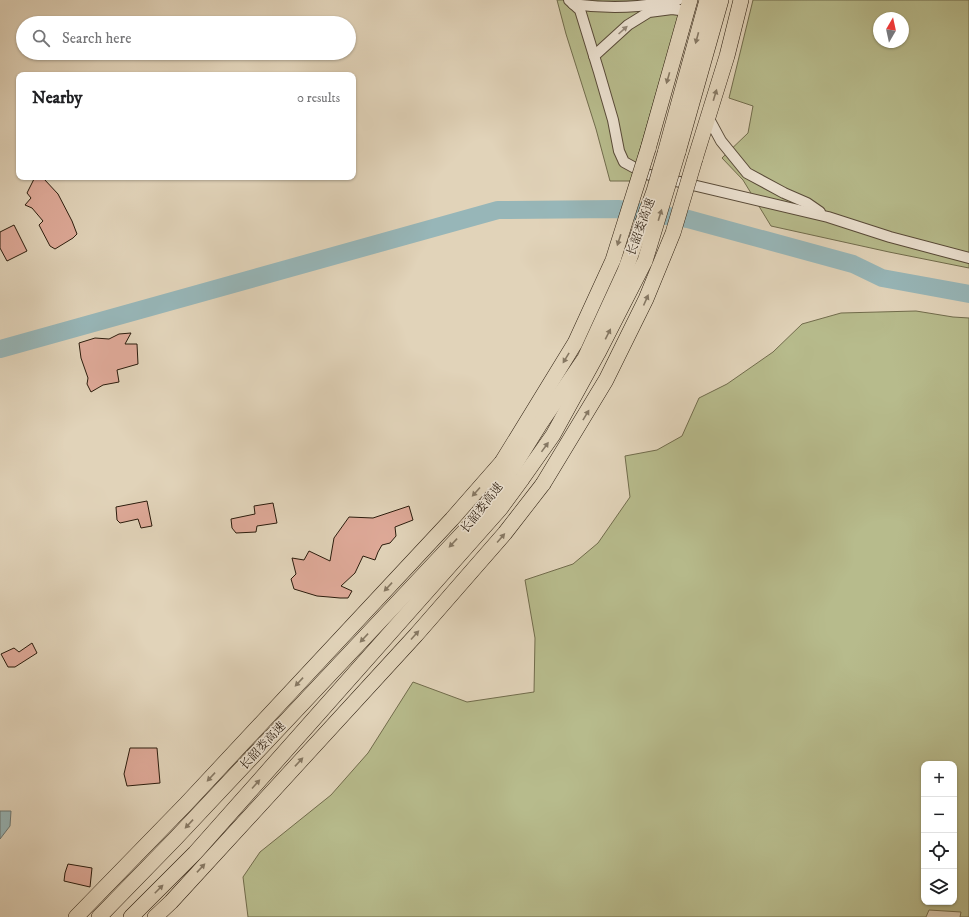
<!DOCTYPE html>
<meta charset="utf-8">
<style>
:root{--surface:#fff;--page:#f2f2f2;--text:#202124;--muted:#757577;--line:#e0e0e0}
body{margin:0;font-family:"IM FELL DW Pica","Noto Serif SC",serif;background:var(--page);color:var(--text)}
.controls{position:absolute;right:12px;bottom:12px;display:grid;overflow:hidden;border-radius:8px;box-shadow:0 1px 3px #0004}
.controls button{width:36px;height:36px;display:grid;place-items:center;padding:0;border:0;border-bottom:1px solid var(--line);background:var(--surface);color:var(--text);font:20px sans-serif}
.compass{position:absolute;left:873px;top:12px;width:36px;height:36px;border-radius:50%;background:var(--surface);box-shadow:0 1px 3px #0004;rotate:9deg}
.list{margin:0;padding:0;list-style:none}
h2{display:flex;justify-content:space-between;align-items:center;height:52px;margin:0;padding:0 16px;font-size:17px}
h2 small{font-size:13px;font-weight:400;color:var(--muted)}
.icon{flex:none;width:22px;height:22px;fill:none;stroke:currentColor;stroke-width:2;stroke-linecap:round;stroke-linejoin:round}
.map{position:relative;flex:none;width:969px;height:917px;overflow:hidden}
.search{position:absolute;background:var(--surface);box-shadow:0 1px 3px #0004;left:16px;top:16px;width:340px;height:44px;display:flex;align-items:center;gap:10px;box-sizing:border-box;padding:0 14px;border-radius:22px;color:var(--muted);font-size:15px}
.panel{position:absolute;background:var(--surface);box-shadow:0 1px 3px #0004;left:16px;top:72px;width:340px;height:108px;border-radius:8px}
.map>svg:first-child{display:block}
.green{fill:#b7bb8c;stroke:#716c4c;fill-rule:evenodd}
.water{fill:#97b6b8;stroke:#6c7874}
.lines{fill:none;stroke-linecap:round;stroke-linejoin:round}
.river{stroke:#97b6b8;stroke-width:18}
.building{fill:#dea998;stroke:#2b1c0d}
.minor-casing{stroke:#584a38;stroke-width:12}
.highway-casing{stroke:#2b1c0d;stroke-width:16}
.minor{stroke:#ece2d2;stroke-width:10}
.highway{stroke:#e1d3b9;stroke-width:15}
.highway-bridge-casing{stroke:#2b1c0d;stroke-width:16;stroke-linecap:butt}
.highway-bridge{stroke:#e1d3b9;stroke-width:15}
.oneway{fill:#958979}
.oneway2{fill:#867863}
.labels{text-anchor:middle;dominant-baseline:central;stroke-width:3;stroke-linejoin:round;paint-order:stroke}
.street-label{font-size:12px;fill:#2b1c0d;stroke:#ece2d2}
</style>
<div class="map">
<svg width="969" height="917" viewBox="0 0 969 917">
<rect width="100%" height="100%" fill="#e1d3b9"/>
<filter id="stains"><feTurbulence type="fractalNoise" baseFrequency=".005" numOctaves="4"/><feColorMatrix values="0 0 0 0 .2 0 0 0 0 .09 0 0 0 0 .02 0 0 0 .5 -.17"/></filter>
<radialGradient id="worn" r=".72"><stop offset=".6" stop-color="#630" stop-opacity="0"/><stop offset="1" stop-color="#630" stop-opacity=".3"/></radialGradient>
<!-- green -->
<g class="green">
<path d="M557,0H683L631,181H610L596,129L566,34Z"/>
<path d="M753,0H969V268L889,252L771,226L743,180L722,158L748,133L753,106L729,98ZM879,18H903V42H879Z"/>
<path d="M916,311L953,317L969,318V917H960L961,912L929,910L926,917H248L243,877L260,852L331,795L368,753L413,682L467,702L534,692L535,638L525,580L573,564L598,543L630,497L625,456L657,450L682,436L699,398L727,384L773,352L802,324L841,313ZM924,764H954V902H924Z"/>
</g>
<!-- water -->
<path class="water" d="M0,811H11L10,826L0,839Z"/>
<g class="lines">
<!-- river -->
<path class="river" d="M0,349L498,210L618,209L688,219L853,264L882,278L969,294"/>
</g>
<!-- building -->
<g class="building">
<path d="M35,177H44V179L58,194L72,221L77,234L73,238L55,249L50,246L39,225L43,221L32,208L25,205L31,198L27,193Z"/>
<path d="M14,225L27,251L7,261L0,248V232Z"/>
<path d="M131,333L125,344H137L138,364L117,370L119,382L103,385L91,392L87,384L88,378L81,358L79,343L95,338L109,339L119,334Z"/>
<path d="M147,501L152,526L141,528L138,519L120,523L117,520L116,507Z"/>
<path d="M273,503L277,523L257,526L256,532L236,533L232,528L231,519L255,514L254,506Z"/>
<path d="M409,506L413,520L395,527L396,536L390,543L382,545L378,552L375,560L363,556L355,573L341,586L352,591L348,598H340L329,597L317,596L294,589L291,579L296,574L292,558L304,560L309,551L330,561L334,538L349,517L373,518Z"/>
<path d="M32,643L37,653L15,667H8L1,654L14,648L19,652Z"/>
<path d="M130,748H157L160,783L127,786L124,774Z"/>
<path d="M68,864L92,868L90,887L64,881L65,873Z"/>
</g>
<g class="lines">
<!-- minor casing -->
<g class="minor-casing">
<g id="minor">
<path d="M569,0L580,10L599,72L613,120L619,151L624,162L646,174L828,217L890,237L969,258"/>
<path d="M573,4C594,7 616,8 638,6C651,5 664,2 678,0"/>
<path d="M594,56L628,25L649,12L672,9L687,11"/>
<path d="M708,117L721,141L747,173L784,193L807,203L820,212"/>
</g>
</g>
<!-- highway casing -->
<g class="highway-casing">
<g id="highway">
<path d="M648,149L690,0"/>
<path d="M678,152L721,0"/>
<path d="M665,153L707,0"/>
<path d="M695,159L727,56L741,0"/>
<path d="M76,917L186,804L452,519L502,462"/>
<path d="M99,917L175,839L476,519L512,469"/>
<path d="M131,917L195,853L500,509L522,479"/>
<path d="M155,917L171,902L416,635L505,533L543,484"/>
</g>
</g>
<!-- minor -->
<use href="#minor" class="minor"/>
<!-- highway -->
<use href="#highway" class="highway"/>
<!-- highway-bridge casing -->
<g class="highway-bridge-casing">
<g id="highway-bridge">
<path d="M502,462L575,343L613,260L648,149"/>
<path d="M512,469L540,424L585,358L625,271L654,191L665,153"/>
<path d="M522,479L553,435L598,353L645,261L678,152"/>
<path d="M543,484L606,380L646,299L673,233L695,159"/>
</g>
</g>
<!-- highway-bridge -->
<use href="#highway-bridge" class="highway-bridge"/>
</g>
<!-- one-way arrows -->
<defs><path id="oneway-solid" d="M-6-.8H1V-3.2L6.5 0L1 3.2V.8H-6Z"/></defs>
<use class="oneway" href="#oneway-solid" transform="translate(623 30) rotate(-42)"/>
<g class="oneway2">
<use href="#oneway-solid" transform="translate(697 38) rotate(105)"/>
<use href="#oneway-solid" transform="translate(668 78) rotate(106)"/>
<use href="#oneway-solid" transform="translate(715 95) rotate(-73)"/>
<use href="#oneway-solid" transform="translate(660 215) rotate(-73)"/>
<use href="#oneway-solid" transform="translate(619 240) rotate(108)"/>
<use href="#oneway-solid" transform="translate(646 300) rotate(-66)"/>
<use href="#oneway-solid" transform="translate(608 334) rotate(-63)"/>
<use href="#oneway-solid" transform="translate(566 358) rotate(121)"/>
<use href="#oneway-solid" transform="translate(586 415) rotate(-59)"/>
<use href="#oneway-solid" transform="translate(545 447) rotate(-54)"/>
<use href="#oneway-solid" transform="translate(476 492) rotate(132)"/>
<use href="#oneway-solid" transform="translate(501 538) rotate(-49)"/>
<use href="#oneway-solid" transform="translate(453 543) rotate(133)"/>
<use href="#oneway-solid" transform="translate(388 587) rotate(133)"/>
<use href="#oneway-solid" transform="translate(415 635) rotate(-48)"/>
<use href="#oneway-solid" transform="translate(364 638) rotate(133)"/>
<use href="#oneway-solid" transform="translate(299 682) rotate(133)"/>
<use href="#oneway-solid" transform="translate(299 762) rotate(-47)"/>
<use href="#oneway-solid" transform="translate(211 777) rotate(133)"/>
<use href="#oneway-solid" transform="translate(256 784) rotate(-48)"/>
<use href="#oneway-solid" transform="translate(189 824) rotate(133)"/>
<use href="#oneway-solid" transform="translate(201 868) rotate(-47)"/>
<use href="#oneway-solid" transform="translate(159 889) rotate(-45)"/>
</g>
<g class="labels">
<!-- street labels -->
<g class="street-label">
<text transform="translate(641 227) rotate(-70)">长韶娄高速</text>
<text transform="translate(482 508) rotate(-52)">长韶娄高速</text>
<text transform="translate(263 746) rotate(-47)">长韶娄高速</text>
</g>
</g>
<rect width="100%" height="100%" filter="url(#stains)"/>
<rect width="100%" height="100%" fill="url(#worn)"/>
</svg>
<div class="controls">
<button>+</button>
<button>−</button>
<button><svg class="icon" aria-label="locate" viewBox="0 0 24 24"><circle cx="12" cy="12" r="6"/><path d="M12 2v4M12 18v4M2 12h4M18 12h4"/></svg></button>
<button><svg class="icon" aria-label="layers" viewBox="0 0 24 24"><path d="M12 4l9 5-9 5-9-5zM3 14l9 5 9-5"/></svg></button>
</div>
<svg class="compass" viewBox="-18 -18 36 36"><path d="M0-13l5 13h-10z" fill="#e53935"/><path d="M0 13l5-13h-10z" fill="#757577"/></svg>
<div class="search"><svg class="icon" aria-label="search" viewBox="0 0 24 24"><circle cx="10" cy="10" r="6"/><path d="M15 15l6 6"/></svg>Search here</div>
<section class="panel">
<h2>Nearby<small>0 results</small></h2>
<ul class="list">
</ul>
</section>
</div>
